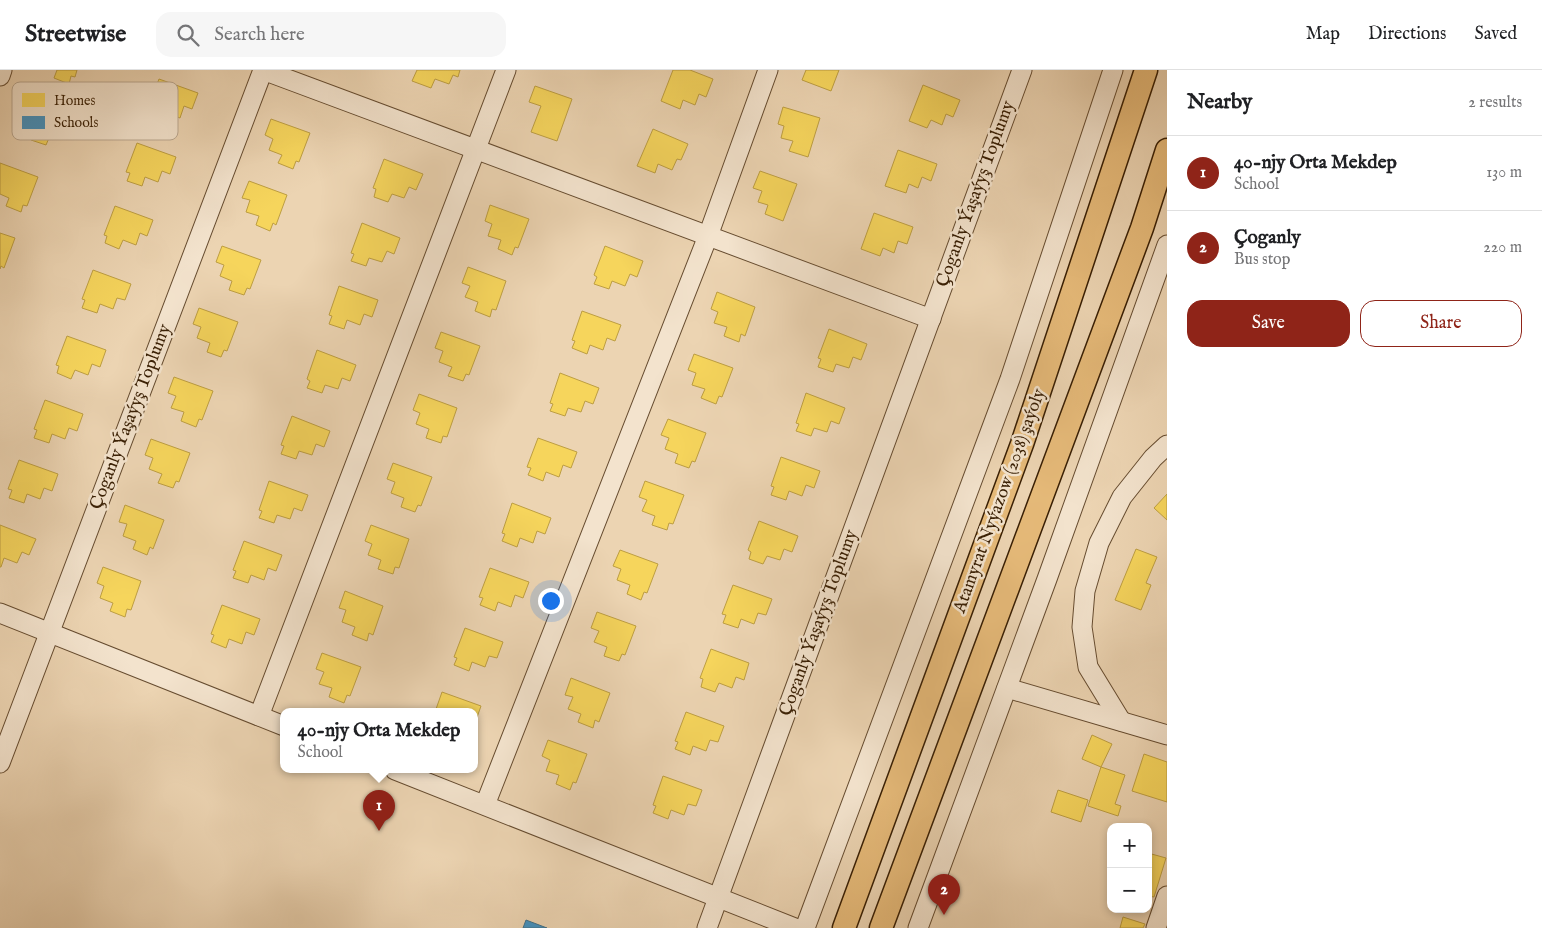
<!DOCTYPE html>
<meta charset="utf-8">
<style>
:root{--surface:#fff;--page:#f6f6f6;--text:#202124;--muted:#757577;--line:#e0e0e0;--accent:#8f2418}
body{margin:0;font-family:"IM FELL English",serif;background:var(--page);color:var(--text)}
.controls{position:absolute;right:15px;bottom:15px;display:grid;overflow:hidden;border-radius:10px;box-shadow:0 2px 8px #0003}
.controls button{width:45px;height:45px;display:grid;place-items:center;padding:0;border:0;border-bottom:1px solid var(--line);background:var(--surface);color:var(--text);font:25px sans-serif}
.you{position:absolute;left:550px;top:530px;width:18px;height:18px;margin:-12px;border:4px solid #fff;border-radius:50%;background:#1a73e8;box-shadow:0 0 0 8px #1a73e833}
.badge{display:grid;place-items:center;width:32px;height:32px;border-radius:50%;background:var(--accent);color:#fff;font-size:16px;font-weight:700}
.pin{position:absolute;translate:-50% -41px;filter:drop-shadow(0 1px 2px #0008)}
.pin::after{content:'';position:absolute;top:26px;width:18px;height:15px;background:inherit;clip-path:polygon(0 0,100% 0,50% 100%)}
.popup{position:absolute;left:280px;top:638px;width:198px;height:65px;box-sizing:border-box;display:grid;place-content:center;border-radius:10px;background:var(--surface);filter:drop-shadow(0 1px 4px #0005);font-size:16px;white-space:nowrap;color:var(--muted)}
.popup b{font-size:19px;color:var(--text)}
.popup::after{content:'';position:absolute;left:50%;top:100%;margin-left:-10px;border:10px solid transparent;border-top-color:var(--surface)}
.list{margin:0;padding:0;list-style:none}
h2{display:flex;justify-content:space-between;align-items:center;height:65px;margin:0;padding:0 20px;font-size:21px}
h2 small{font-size:16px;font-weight:400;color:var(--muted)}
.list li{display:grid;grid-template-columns:32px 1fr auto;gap:15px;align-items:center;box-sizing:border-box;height:75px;padding:0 20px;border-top:1px solid var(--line)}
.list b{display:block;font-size:19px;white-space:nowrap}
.list p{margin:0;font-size:16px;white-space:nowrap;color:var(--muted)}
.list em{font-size:16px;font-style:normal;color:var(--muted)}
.actions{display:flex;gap:10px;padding:15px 20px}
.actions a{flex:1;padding:11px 0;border:1px solid var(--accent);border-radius:15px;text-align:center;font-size:18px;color:var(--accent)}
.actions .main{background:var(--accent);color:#fff}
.icon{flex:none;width:28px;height:28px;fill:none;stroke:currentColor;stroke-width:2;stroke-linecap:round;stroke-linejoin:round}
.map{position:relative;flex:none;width:1167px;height:858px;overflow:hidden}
header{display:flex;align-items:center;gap:30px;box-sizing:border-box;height:70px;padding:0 25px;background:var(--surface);border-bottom:1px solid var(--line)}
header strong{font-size:24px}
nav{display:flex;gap:28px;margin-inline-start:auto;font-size:18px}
.search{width:350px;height:45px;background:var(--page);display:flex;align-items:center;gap:12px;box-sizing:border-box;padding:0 18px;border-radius:15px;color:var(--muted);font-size:19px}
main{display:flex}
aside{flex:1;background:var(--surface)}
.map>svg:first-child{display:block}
.homes{fill:#f6d55c;stroke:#bd9e42}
.schools{fill:#4393c3;stroke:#40708a}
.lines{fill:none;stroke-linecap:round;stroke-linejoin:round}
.minor-casing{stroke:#664c30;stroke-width:21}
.major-casing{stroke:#391f04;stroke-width:25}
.minor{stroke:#f3e3cd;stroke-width:19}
.major{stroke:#e6ba79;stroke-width:22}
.labels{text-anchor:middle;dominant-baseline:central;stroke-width:5;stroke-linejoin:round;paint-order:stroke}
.street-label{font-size:18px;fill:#391f04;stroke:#f3e3cd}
.key{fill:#f3e3cd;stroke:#bba891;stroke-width:1}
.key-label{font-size:14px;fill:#391f04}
</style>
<header>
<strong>Streetwise</strong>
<div class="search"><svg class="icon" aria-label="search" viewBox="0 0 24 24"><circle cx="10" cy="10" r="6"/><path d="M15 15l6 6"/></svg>Search here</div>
<nav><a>Map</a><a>Directions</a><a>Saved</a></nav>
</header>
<main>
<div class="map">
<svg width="1167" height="858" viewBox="0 0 1167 858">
<rect width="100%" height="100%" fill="#ecd4b2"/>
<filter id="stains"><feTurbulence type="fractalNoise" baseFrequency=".004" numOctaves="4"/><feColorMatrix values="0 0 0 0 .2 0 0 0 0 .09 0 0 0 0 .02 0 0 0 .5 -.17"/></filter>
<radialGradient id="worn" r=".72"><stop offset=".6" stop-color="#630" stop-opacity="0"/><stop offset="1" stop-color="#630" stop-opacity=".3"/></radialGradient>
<!-- homes -->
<g class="homes">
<path d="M57,0H77L75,7L71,6L69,14L54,8Z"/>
<path d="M417,0H460L458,7L453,5L449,14L435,9L431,18L412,11Z"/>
<path d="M673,0H690L713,9L706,27L699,24L695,35L683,30L680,39L661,31Z"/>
<path d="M806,0H839L831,21L802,10Z"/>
<path d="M159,9L198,23L192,39L184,36L180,48L167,43L164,52L149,46L152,39L148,38Z"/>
<path d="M923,15L960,30L953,47L946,44L942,55L931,50L927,58L909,51Z"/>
<path d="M535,16L572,29L557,71L531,62L541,36L529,32Z"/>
<path d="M24,26L63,40L52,69L49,68L46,75L31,70L35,61L22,56L26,45L18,42Z"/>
<path d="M783,37L820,48L808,87L789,81L793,71L781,68L784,56L778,54Z"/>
<path d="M271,49L310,63L299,92L296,91L293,99L278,93L282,85L269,80L273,69L265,65Z"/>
<path d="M653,59L688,74L681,90L677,89L672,100L658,94L655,103L637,96Z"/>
<path d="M137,73L176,87L170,104L162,101L158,112L145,107L142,116L127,111L130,103L126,102Z"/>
<path d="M898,80L937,94L931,111L922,107L918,118L909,114L906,123L885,116Z"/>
<path d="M384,89L423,104L416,120L409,117L404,128L392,124L388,132L374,127L376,119L373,118Z"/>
<path d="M0,93L38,107L27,136L23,135L21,142L6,136L9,128L0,124Z"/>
<path d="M760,101L797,114L783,151L765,144L768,135L758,132L762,121L753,118Z"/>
<path d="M249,111L287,125L276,155L273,153L270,161L256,155L259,146L246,142L250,130L242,128Z"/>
<path d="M490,135L529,149L518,178L515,177L512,185L498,179L501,170L488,166L492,154L485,151Z"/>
<path d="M115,136L153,150L147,166L140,163L136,175L123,170L119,179L105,173L107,166L104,165Z"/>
<path d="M874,143L913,157L907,174L898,171L894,183L883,178L880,186L861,179Z"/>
<path d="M362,153L400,168L394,184L387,181L382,192L369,188L366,196L351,191L354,184L351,183Z"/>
<path d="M0,163L15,168L4,198L1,196L0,199Z"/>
<path d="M222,176L261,190L250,219L247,218L244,225L229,220L232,211L220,206L224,195L216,192Z"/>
<path d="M605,176L643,191L637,207L630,204L625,216L612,211L609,219L594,214L597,207L594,205Z"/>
<path d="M468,197L506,211L496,240L492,239L490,247L475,241L478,232L465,227L470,216L462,213Z"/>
<path d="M93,200L131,214L125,230L117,228L113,239L100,234L97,243L82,238L85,230L82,229Z"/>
<path d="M339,216L378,230L372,247L364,244L360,255L347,250L344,259L329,254L332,246L329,245Z"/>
<path d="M717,222L755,237L745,266L741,264L739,272L724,266L727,257L714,253L718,242L711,239Z"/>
<path d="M199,238L238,252L227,281L224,280L221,287L207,282L210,273L197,268L201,257L193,254Z"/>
<path d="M582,241L621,255L615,271L607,268L603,280L590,275L587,284L572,278L575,271L572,270Z"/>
<path d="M829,259L867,274L861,290L853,287L849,298L836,294L833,302L818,297L821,289L818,288Z"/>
<path d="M441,262L480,276L469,305L466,304L463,311L448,306L452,297L439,292L443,281L435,278Z"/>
<path d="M67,266L106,280L100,297L92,294L88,305L75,300L71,309L57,303L59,296L56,295Z"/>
<path d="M317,280L356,295L350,311L342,308L338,319L325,315L322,323L307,318L310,311L307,309Z"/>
<path d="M694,284L733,298L722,327L719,326L716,334L701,328L705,319L692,315L696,303L688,300Z"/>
<path d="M560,303L599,318L593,334L585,331L581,342L568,338L565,346L550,341L553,334L550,333Z"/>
<path d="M174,307L213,321L202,350L199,349L196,357L181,351L184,342L171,338L176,326L168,323Z"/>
<path d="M806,323L845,338L839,354L831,351L827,362L814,358L811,366L796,361L799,354L796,353Z"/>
<path d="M419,324L457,338L447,367L443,366L441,373L426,368L429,359L416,354L420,343L413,340Z"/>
<path d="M45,330L83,344L77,361L69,358L65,369L52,364L49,373L34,368L37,360L34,359Z"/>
<path d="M292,346L330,361L324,377L316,374L312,385L299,381L296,389L281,384L284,376L281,375Z"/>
<path d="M668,349L706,363L695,392L692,391L689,398L675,393L678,384L665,379L669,368L661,365Z"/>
<path d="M538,368L577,382L571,398L563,395L559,407L546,402L543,411L528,405L531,398L527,397Z"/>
<path d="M151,369L190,383L179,412L176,411L173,418L158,413L162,404L149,399L153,388L145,385Z"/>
<path d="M781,387L820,401L814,418L806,415L802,426L789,421L786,430L771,425L774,417L771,416Z"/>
<path d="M19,390L58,404L52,421L44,418L40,429L27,424L24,433L9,428L12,420L8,419Z"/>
<path d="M393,393L432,407L421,436L418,435L415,442L401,437L404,428L391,423L395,412L387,409Z"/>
<path d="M269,411L308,425L302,441L294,438L290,449L277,445L274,453L259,448L262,441L259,440Z"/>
<path d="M645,411L684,425L673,454L669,453L667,460L652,455L655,446L642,441L647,430L639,427Z"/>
<path d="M1167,424V450L1154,438Z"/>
<path d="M512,433L551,448L545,464L537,461L533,473L520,468L517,477L502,471L505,464L502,463Z"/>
<path d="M125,435L164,450L153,479L150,477L147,485L133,479L136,471L123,466L127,454L119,452Z"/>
<path d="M759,451L798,466L792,482L784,479L780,490L767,486L763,494L749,489L751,482L748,480Z"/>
<path d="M0,455L36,469L29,485L22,482L17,493L4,488L1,497H0Z"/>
<path d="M371,455L409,469L399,498L395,497L393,504L378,499L381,490L368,485L372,474L365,471Z"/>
<path d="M244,471L282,485L276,501L268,498L264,510L251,505L248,513L233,508L236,501L233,500Z"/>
<path d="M1136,479L1157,487L1146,513L1151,515L1141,540L1115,530Z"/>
<path d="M620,480L658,494L647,523L644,522L641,530L627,524L630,515L617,510L621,499L613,496Z"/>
<path d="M103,497L141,511L131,540L127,539L125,547L110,541L113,533L100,528L104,516L97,513Z"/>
<path d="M490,498L529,512L523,528L515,525L511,537L498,532L495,541L480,535L483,528L479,527Z"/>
<path d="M733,515L772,529L766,545L758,543L754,554L741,549L738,558L723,553L726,545L722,544Z"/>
<path d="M345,521L383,536L373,565L369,563L367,571L352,565L355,557L342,552L346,540L339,538Z"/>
<path d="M222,535L260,549L254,565L246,562L242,574L229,569L226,578L211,572L214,565L211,564Z"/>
<path d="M597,542L636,556L625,585L622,584L619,591L604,586L607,577L594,572L599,561L591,558Z"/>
<path d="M465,558L503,572L497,588L489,586L485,597L472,592L469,601L454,595L457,588L454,587Z"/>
<path d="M711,579L749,593L744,610L736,607L732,618L719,613L715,622L701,617L703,609L700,608Z"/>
<path d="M322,583L361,597L350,626L347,625L344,633L329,627L332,618L319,614L324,602L316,599Z"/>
<path d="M571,608L610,623L599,652L595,650L593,658L578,652L581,644L568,639L573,627L565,625Z"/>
<path d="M442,622L481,636L475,653L474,642H435Z"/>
<path d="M686,642L724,656L718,672L710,670L706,681L693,676L690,685L675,679L678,672L675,671Z"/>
<path d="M1092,665L1112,674L1101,697L1082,689Z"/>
<path d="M548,670L587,684L576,713L573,712L570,720L556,714L559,705L546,701L550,690L542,686Z"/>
<path d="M1144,684L1167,692V732L1132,721Z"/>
<path d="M1101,697L1125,705L1115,734L1121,736L1118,746L1088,736Z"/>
<path d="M663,706L702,720L696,736L688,734L684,745L671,740L668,749L653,743L656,736L653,735Z"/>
<path d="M1058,720L1088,730L1081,752L1051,742Z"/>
<path d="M1148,783L1166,788L1154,827L1148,826Z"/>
<path d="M1123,847L1145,854L1143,858H1120Z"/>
</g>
<!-- schools -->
<path class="schools" d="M526,850L547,858H523Z"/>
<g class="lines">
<!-- minor casing -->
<g class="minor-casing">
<g id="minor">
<path d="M263,0L931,249"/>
<path d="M0,6L2,0"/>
<path d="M0,543L284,656"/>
<path d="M1007,618L1167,665"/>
<path d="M259,646L506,0"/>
<path d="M1121,651L1088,597L1082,557L1085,521L1099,473L1122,427L1153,388L1167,375"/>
<path d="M0,693L263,0"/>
<path d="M395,700L795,858"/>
<path d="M485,735L708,166L768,0"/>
<path d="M707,858L1022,0"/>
<path d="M805,858L1010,309L1113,0"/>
<path d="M918,858L1047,509L1167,175"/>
<path d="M1156,858L1167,826"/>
</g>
</g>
<!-- major casing -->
<g class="major-casing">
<g id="major">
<path d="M844,858L1022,374L1146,0"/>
<path d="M881,858L1142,158L1167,80"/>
</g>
</g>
<!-- minor -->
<use href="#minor" class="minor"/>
<!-- major -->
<use href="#major" class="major"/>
</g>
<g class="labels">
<!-- street labels -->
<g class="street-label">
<text transform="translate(976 124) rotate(-70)">Çoganly Ýaşaýyş Toplumy</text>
<text transform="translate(131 347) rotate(-69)">Çoganly Ýaşaýyş Toplumy</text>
<text transform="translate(1000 431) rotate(-70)">Atamyrat Nyýazow (2038) şaýoly</text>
<text transform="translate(819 553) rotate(-70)">Çoganly Ýaşaýyş Toplumy</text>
</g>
</g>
<!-- legend -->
<rect x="12" y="12" width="166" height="58" rx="8" class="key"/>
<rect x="22" y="23" width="23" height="14" fill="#f6d55c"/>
<rect x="22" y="46" width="23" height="13" fill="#4393c3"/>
<g class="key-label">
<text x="54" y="35">Homes</text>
<text x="54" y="57">Schools</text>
</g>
<rect width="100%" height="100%" filter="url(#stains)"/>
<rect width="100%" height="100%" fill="url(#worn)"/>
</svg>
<div class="controls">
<button>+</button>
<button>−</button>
</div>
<div class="you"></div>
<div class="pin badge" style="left:379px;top:761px">1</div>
<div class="popup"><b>40-njy Orta Mekdep</b>School</div>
<div class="pin badge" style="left:944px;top:845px">2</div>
</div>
<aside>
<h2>Nearby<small>2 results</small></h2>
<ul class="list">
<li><span class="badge">1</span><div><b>40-njy Orta Mekdep</b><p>School</p></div><em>130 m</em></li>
<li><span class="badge">2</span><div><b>Çoganly</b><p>Bus stop</p></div><em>220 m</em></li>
</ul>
<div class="actions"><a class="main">Save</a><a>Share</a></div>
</aside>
</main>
